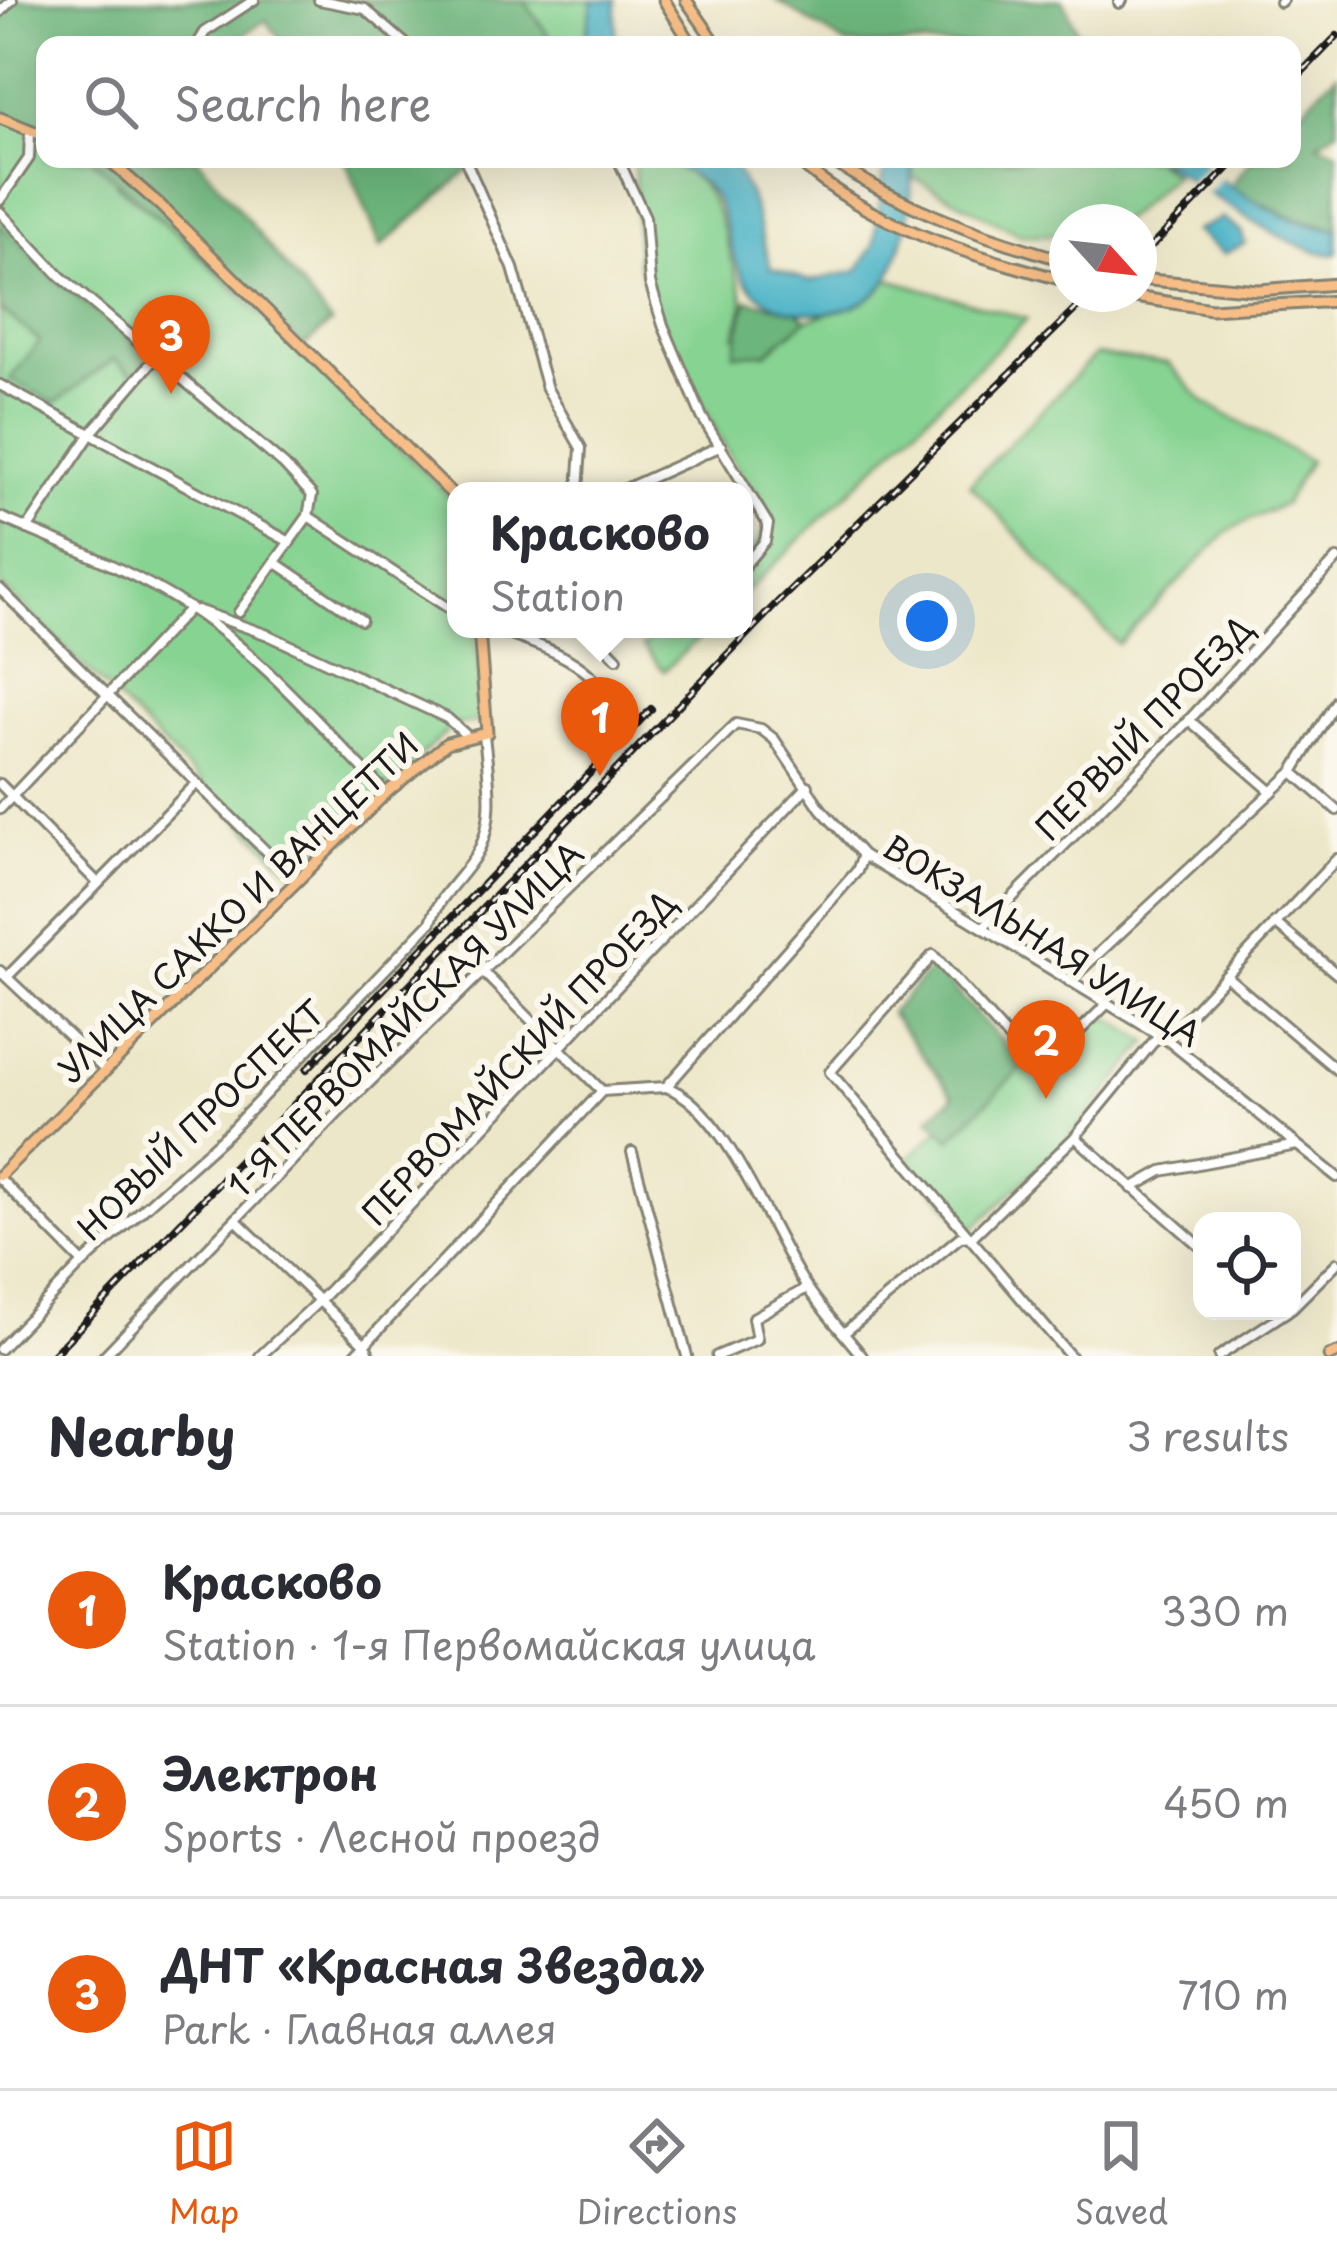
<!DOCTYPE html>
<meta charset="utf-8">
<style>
:root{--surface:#fff;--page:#f2f2f3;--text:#2b2b33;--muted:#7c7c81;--line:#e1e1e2;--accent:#ea580c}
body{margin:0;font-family:"Playpen Sans",sans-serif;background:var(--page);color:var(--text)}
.controls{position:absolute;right:36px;bottom:36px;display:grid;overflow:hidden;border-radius:24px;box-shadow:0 12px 48px #0002}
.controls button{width:108px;height:108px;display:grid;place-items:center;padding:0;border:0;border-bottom:3px solid var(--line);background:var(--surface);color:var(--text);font:60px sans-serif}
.compass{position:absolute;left:1049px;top:204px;width:108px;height:108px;border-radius:50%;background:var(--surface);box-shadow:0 12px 48px #0002;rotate:117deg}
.you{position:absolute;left:927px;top:621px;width:42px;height:42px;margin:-30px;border:9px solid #fff;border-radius:50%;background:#1a73e8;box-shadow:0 0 0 18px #1a73e833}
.badge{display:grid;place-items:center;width:78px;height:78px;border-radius:50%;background:var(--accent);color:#fff;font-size:39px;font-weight:700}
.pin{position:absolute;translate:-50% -99px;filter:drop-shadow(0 3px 6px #0008)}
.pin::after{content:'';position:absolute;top:63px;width:42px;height:36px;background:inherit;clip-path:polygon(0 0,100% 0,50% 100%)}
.popup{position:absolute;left:447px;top:482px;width:306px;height:156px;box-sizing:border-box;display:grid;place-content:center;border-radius:24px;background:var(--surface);filter:drop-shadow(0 3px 9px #0005);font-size:39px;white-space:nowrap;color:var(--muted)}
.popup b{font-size:45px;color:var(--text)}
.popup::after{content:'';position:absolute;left:50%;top:100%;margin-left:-24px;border:24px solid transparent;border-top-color:var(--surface)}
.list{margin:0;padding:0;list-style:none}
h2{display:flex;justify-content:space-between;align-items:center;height:156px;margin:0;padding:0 48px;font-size:51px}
h2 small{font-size:39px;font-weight:400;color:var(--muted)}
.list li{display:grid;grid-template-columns:78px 1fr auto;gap:36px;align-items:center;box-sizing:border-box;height:192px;padding:0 48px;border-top:3px solid var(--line)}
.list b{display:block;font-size:45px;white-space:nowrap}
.list p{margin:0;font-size:39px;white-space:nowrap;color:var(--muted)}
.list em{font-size:39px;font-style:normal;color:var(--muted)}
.icon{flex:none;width:66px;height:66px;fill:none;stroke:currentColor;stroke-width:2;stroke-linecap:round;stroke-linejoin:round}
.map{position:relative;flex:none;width:1337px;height:1356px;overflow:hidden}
.search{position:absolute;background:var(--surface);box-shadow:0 12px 48px #0002;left:36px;right:36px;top:36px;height:132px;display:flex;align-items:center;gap:30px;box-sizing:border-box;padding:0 42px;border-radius:24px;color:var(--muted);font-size:45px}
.sheet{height:732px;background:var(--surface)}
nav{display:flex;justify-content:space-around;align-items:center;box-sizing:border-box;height:168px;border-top:3px solid var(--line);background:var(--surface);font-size:33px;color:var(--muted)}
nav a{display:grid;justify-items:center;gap:6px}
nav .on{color:var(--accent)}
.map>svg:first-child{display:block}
.green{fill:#86d392;stroke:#517857;stroke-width:3}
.forest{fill:#6cb57c;stroke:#44684c;stroke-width:3}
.water{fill:#48b2c6;stroke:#326771;stroke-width:3}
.pier{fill:#ede7c9}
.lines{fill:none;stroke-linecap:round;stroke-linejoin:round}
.minor-casing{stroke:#848272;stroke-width:14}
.major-casing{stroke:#848272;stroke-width:15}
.minor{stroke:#fff;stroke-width:8}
.major{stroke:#f7be87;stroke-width:9}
.rail-casing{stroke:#1c1c1c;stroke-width:8}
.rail{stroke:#fbf7ec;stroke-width:3;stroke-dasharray:9;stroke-linecap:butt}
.labels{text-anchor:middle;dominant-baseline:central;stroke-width:12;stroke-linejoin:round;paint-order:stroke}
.street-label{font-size:33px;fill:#1c1c1c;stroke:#fbf7ec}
</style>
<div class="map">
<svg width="1337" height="1356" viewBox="0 0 1337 1356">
<rect width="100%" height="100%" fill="#fbf7ec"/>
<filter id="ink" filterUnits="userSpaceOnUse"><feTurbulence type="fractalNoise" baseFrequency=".00833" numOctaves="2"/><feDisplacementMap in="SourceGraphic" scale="24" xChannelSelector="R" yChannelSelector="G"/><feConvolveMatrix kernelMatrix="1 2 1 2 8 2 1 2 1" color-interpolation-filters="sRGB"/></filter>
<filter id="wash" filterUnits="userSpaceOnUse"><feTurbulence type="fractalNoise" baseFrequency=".004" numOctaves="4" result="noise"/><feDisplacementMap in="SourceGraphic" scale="48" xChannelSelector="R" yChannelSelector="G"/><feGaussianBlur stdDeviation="2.7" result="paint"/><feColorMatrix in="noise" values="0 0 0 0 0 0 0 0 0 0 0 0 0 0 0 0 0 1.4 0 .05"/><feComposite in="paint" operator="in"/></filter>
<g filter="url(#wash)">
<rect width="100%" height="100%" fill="#ede7c9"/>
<!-- green -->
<g class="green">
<path d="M0,0L45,45V159H115L116,184L180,237L456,503V629H476L482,721L453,726L295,873C193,780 101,679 0,585Z"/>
<path d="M524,0H593L584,43L542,40Z"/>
<path d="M634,159C703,159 714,198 730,254C742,296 750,291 735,335L755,352L767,353L806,320L854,306L889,279L1027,319L744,594V554L757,543L767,522L680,366L638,262Z"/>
<path d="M913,159H1153L1174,175L1121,222H1067V235H1021L913,177Z"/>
<path d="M1095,355L1168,363L1204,402L1309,461L1284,504L1229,530L1118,644L970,484Z"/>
<path d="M661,629H708L664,671L643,646Z"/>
<path d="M1103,1014L1148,1042L1071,1136L971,1231L907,1159L940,1129L951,1139L1019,1070L1053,1066Z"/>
</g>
<!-- forest -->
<g class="forest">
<path d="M0,0H524L555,45H284L266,20L228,45H45V131L0,110Z"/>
<path d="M776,0H1063L1080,37L1093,45H847Z"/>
<path d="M1337,74V130L1318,143L1337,151V229L1290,216L1229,188L1252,159H1292V119Z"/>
<path d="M92,159H198L331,323L304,346Z"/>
<path d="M345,159H481L381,247Z"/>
<path d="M0,224L56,280L150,356L134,375L114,359L55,403L10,379L40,341L0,309Z"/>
<path d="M747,300L797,311L806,320L766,353L734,354Z"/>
<path d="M933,967L1020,1061L1019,1070L950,1139L929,1118L954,1096L890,1013Z"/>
</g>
<!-- water -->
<g class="water">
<path d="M593,0H616V45H585Z"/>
<path d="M654,159H730L750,195L771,268L810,281L857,271L874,245L885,159H913C912,198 908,239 890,275C868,318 796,324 760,296C721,267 735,202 696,178C684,170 668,165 654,159Z"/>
<path d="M1157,159H1197C1231,190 1289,227 1337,229V254C1296,259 1195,182 1157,159Z"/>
<path d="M1222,218L1241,231L1245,243L1224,254L1195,231Z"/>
</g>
<!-- pier -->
<path class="pier" d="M1209,162L1224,176L1202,199L1186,186Z"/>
</g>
<g filter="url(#ink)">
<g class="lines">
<!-- minor casing -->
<g class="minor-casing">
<g id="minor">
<path d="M319,0L365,9L407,45"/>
<path d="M1280,2L1282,0"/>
<path d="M1119,3L1122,0"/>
<path d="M0,12L12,0"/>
<path d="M197,45L205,32L254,0"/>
<path d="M465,159L513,268L547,389L581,448L578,491"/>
<path d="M618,159L645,217L650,283L663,325L702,417L768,524L765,541L744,566"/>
<path d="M0,200L29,158L30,132"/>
<path d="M0,212L60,276L284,465L312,495L308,516L456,613"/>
<path d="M0,385L290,542"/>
<path d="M621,491L721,446"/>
<path d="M0,517C65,545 132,570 191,609C264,658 325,731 386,793"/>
<path d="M27,529L92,432L156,357"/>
<path d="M275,562L361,620"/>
<path d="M0,589L295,880"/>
<path d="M197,610L268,635L447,718L466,735"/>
<path d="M239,612L308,516"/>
<path d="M494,629C528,642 565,651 592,677L587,715"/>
<path d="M589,629L617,658"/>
<path d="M1189,720L1272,792"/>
<path d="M1293,772L1337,810"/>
<path d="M0,784L97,882"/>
<path d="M0,809L190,608"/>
<path d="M1275,923L1337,974"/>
<path d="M983,927L1189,720L1337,559"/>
<path d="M0,971L103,1068"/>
<path d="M484,973L602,1091"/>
<path d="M1226,976L1337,1070"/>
<path d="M7,977L195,785"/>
<path d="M1069,981L1293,772L1337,700"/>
<path d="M1166,1039L1337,859"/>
<path d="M666,1087C724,1106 770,1230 804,1283C821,1309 843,1332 862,1356"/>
<path d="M1075,1137L1202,1248"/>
<path d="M632,1152L687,1356"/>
<path d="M0,1179L83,1263"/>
<path d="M1132,1188L1162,1171L1297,1145"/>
<path d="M237,1221L365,1345L370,1356"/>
<path d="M1292,1308L1337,1263"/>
<path d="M844,1333L960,1237L973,1236L1075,1137L1159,1035"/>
<path d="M0,1349L83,1263L228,1133L431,922C439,896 459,881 474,858C498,822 488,776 484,735"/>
<path d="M104,1356L339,1112L736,724L761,729L774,739L821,809L863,855L1166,1039L1337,1177"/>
<path d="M260,1356L320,1300L808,786"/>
<path d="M354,1356L602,1091L666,1087L857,871L863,855"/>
<path d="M717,1356L757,1339L753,1318L807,1288"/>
<path d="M1070,1356L830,1072L933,955L1031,1063L1046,1064L1108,1003"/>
<path d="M1219,1356L1288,1311"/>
</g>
</g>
<!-- major casing -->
<g class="major-casing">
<g id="major">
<path d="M664,0L692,45"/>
<path d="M686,0L717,45"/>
<path d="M0,118L45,136"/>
<path d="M107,159L160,205L456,498"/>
<path d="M796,159C871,228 971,255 1067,281"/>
<path d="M829,159C904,209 981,237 1067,261"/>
<path d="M1139,279L1258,290L1337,284"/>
<path d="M1116,294L1211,309L1337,301"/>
<path d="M0,1175L386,793L447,743L487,733L479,629"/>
<path d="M1329,1356L1337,1353"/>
</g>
</g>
<!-- minor -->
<use href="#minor" class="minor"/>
<!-- major -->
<use href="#major" class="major"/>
<!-- rail casing -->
<g class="rail-casing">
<g id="rail">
<path d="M1292,82L1337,36"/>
<path d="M1139,259L1237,159"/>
<path d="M307,1069L651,709"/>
<path d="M52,1356L778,602L1091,294"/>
</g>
</g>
<!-- rail -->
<use href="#rail" class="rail"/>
</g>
</g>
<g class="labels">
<!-- street labels -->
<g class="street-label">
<text transform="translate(1143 727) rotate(-46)">ПЕРВЫЙ ПРОЕЗД</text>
<text transform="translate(237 906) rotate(-44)">УЛИЦА САККО И ВАНЦЕТТИ</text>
<text transform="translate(1043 939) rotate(32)">ВОКЗАЛЬНАЯ УЛИЦА</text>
<text transform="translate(404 1018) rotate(-45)">1-Я ПЕРВОМАЙСКАЯ УЛИЦА</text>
<text transform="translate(518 1057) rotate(-47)">ПЕРВОМАЙСКИЙ ПРОЕЗД</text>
<text transform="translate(200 1119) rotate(-44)">НОВЫЙ ПРОСПЕКТ</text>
</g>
</g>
</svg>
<div class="controls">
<button><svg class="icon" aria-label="locate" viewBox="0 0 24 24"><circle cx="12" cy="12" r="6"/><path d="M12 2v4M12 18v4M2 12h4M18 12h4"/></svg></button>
</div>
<svg class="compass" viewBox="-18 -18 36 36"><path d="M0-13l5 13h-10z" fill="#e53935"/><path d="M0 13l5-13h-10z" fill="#7c7c81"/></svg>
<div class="you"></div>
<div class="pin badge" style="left:600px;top:776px">1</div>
<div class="popup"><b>Красково</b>Station</div>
<div class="pin badge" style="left:1046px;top:1099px">2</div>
<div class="pin badge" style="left:171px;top:394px">3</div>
<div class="search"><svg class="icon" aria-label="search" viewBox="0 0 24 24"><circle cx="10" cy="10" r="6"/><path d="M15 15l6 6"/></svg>Search here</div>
</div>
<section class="sheet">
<h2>Nearby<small>3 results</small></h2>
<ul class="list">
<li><span class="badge">1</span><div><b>Красково</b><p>Station · 1-я Первомайская улица</p></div><em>330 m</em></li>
<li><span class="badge">2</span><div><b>Электрон</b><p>Sports · Лесной проезд</p></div><em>450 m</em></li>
<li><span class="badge">3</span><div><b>ДНТ «Красная Звезда»</b><p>Park · Главная аллея</p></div><em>710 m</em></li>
</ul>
</section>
<nav>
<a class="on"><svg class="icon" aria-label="map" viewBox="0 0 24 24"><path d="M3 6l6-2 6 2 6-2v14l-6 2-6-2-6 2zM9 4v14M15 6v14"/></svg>Map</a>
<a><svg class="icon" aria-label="directions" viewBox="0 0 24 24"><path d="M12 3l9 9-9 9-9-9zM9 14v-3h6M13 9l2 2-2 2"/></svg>Directions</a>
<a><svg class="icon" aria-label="saved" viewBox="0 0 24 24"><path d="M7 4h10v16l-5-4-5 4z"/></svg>Saved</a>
</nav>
